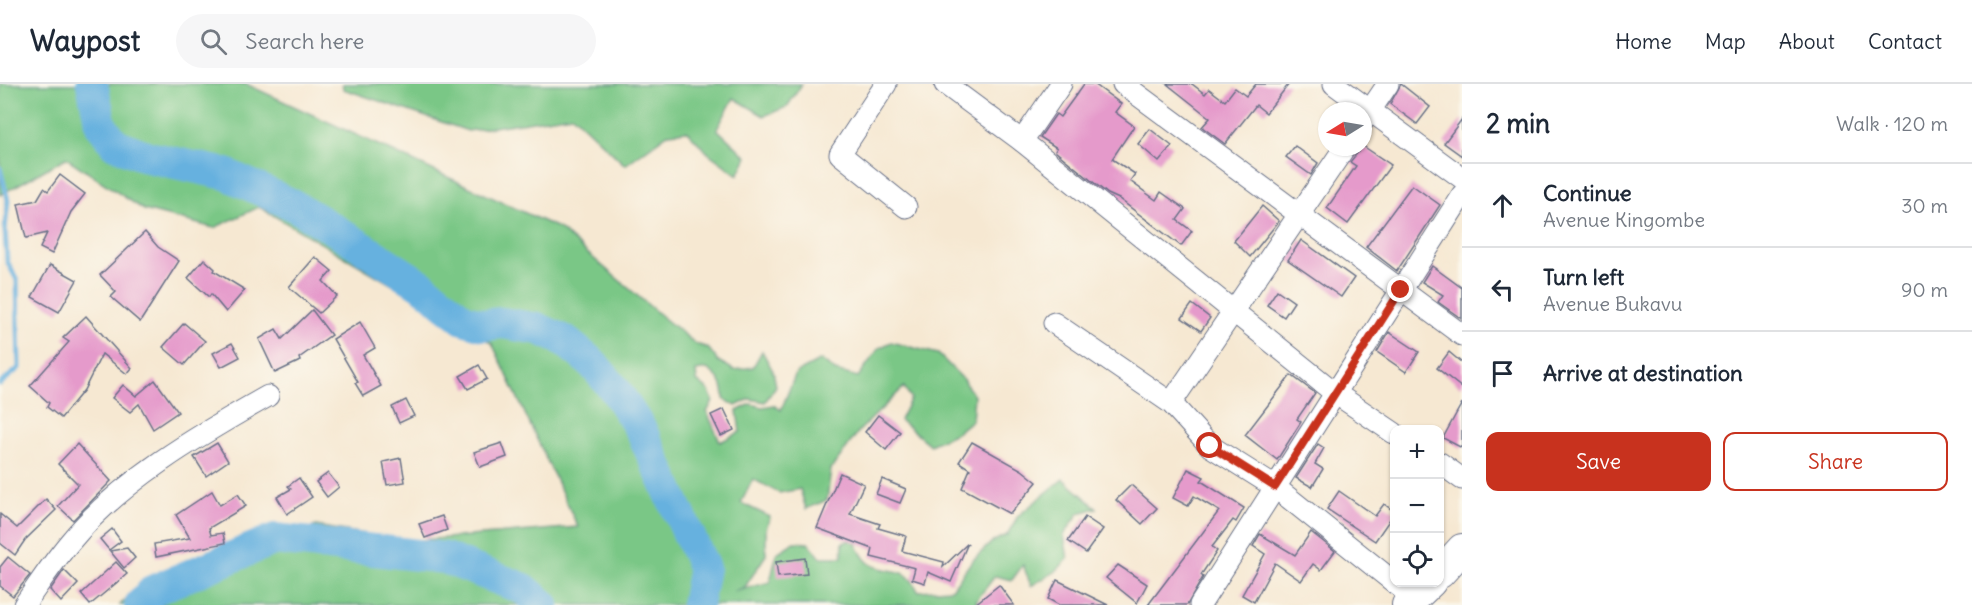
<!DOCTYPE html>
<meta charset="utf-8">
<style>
:root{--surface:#fff;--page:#f6f6f7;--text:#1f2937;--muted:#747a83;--line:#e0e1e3;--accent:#c8321e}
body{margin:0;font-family:Delius,sans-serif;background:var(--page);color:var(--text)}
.controls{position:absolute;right:18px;bottom:18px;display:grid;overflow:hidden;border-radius:12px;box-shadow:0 2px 4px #0004}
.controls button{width:54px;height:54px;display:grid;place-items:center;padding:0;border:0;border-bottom:2px solid var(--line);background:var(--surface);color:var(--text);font:30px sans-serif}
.compass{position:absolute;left:1318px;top:18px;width:54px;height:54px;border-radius:50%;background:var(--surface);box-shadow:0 2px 4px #0004;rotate:259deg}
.stop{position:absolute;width:18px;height:18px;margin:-14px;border:4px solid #c8321e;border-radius:50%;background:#fff}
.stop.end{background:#c8321e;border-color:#fff;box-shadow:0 2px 6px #0008}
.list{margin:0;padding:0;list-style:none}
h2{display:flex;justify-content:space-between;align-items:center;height:78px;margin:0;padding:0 24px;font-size:26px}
h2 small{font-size:20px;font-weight:400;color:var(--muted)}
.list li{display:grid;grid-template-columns:39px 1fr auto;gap:18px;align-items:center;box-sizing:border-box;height:84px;padding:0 24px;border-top:2px solid var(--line)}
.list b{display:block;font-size:22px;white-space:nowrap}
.list p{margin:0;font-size:20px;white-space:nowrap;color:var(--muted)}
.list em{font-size:20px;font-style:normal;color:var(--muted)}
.actions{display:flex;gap:12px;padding:18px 24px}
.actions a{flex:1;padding:14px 0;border:2px solid var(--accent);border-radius:12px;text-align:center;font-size:21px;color:var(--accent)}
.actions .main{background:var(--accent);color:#fff}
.icon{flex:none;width:33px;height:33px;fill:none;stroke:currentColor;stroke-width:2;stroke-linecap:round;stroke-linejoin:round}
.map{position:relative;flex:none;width:1462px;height:521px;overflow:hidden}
header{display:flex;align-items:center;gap:36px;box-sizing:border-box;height:84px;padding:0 30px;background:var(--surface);border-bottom:2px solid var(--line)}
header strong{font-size:28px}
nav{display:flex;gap:33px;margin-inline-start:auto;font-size:21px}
.search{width:420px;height:54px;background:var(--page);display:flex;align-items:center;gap:15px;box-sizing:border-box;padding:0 21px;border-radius:33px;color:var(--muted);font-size:22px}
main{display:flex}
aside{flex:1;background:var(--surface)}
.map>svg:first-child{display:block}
.green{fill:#7ac786;stroke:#4a7b72;stroke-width:1.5}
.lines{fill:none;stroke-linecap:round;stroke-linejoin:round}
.stream{stroke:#66b1df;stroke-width:5}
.river{stroke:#66b1df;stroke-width:32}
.building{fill:#e59acb}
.street-casing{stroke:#687087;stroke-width:23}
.secondary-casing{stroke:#687087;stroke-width:32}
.street{stroke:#fff;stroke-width:21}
.secondary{stroke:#fff;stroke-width:30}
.route{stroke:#c8321e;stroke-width:8}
</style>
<header>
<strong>Waypost</strong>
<div class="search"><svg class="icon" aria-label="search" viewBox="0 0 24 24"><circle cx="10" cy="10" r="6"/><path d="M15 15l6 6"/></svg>Search here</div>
<nav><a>Home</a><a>Map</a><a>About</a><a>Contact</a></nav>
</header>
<main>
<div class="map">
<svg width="1462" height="521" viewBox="0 0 1462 521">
<rect width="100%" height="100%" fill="#fbf7ec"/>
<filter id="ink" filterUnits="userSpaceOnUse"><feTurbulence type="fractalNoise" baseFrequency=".0167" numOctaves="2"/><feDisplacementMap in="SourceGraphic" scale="12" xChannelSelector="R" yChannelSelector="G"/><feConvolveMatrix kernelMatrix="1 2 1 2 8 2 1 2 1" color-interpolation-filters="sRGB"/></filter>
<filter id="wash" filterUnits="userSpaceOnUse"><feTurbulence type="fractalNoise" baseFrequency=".008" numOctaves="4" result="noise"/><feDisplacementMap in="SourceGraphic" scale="24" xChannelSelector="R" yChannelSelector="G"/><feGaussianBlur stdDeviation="1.35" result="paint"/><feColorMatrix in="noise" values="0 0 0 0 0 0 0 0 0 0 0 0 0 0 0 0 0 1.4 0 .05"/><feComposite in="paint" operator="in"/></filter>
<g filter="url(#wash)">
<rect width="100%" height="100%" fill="#f6e8d2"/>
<!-- green -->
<g class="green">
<path d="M0,0H246L558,144L660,231L696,260L708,264L718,277L734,286L753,283L762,267L773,287L776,302L765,318L750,315L736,322L724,315C724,300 719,293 707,285L696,287L697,297L709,307L713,317L707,328L720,358L740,348L737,327L751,320L762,323L774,321L781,326L796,289L821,276L835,287L858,293L879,264L891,258L938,270L962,294L974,312L972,336L956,349L930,361L900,336L911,314L904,303L859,347L831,385L827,416L806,425L800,405L779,409L753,395L741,419L770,433L766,445V471L745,503L733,508L770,498L777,469L794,458L809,459L820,473H842L843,458L854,456C859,465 864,478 874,482C895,491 905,480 918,507L952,505L971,478L992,458L1007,451L1018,432L1063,395L1097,424L1079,429L1064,451L1068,475L1055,488L1031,502L1023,481L1012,496L995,492L976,517L980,521H120L134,507L316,442L409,457L578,443L492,259L259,123L214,144L144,126L66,74L0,111Z"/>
<path d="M342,0H802L787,23L764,32L734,14L717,45L747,73L738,91L708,69L687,47L669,49L625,81L572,31L468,47L343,5Z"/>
</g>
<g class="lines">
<!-- stream -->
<path class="stream" d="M0,84L8,116L5,145L7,177L17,196L19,284L0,300"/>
<!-- river -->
<g class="river">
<path d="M92,0L101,41L115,60L148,73L226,90L293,121L345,152L424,203L463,235L483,241L502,239L539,245L565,257L592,279L616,307L641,346L704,484L697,521"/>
<path d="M140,521L154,506L275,455L445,474L524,505L543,521"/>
</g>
</g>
<g id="blocks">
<!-- building -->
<g class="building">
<path d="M1084,0H1094L1121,20L1115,28L1134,42L1112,75L1135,90L1130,97L1156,116L1161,108L1185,125L1177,136L1192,147L1181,162L1119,115L1108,110L1055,67L1057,64L1040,53L1056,30L1060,33Z"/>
<path d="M1167,0H1192L1205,10L1209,5L1225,17L1235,4L1246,12L1256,0H1289L1266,29L1256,21L1225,60L1202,43L1210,34Z"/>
<path d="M1401,0L1430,23L1417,40L1390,20Z"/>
<path d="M1462,35V72L1444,59Z"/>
<path d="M1150,45L1172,62L1159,78L1138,60Z"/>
<path d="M1295,62L1318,79L1311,91L1286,73Z"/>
<path d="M1363,62L1391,81L1348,140L1327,124L1356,82L1350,78Z"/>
<path d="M60,91L85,110L71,128L52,170L40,164L47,149L26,154L18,120L37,116L44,104L48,107Z"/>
<path d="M1412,101L1440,121L1397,187L1366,163Z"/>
<path d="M1262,122L1279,137L1250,173L1234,157Z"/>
<path d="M145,148L158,163L179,177L140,238L111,213L116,208L100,191Z"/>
<path d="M1301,156L1354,194L1341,213L1288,176Z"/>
<path d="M315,173L332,187L323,197L337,212L319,229L289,203Z"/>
<path d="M204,175L215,185L214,187L245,206L226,228L211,210L209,213L188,194Z"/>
<path d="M50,181L77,196L59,228L32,213Z"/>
<path d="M1432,182L1462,204V235L1438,218L1443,211L1422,198Z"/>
<path d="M1277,206L1294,218L1284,233L1267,221Z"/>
<path d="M1192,220L1210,234L1201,247L1182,234Z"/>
<path d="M312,226L331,251L299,274L300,277L275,289L259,255L276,245L282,255Z"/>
<path d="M86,232L132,284L127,290L102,270L84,306L61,334L47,323L49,319L30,302L69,258L63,254Z"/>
<path d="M360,238L375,264L363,271L381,302L363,312L355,299L358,298L333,255Z"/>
<path d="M184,239L205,257L184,281L163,263Z"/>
<path d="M1389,248L1419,268L1406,288L1377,268Z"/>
<path d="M232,259L240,273L221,283L213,269Z"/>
<path d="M1449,268L1462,279V304L1437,284Z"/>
<path d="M479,281L487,295L468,305L460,292Z"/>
<path d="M1291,291L1315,309L1297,335L1301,338L1277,376L1245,351Z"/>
<path d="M155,296L178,328L153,345L139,320L130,328L112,314L123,301L136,312Z"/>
<path d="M406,316L414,332L399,339L392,323Z"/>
<path d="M1462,319V364L1443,354Z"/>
<path d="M724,325L734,346L721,352L711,331Z"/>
<path d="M878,331L900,348L886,366L865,348Z"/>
<path d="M972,358L1022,386L1037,398L1010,430L962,404L970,385L959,378Z"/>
<path d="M217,359L228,377L206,392L194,373Z"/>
<path d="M502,359L507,373L480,383L474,368Z"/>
<path d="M77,360L111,397L73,436L58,422L78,400L58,380Z"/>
<path d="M1318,360L1324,364L1315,380L1323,385L1312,403L1296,394Z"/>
<path d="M401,374L405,398L387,401L383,378Z"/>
<path d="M1188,385L1204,393L1201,397L1244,424L1236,438L1233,436L1212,463L1217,467L1201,491L1203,493L1187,521H1148L1219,427L1194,412L1188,422L1173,414Z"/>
<path d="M328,389L339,403L327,413L316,398Z"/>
<path d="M840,389L864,400L850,430L880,440L878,444L906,452L902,467L944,478L943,483L968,459L951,498L928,488L925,499L912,495L915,484L871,473L873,465L817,444Z"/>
<path d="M299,394L312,413L287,430L277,413L291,405L288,402Z"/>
<path d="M882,395L906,405L900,419L876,410Z"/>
<path d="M1131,401L1157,424L1142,440L1116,416Z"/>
<path d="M212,407L220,421L238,410L246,422L209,444L211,451L223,449L225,459L156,473L154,460L190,454L176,431Z"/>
<path d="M1339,407L1375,432L1384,420L1395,428L1375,457L1327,425Z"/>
<path d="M46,415L56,426L25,456L15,471L0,459V430L17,444Z"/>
<path d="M442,432L447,446L425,454L419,440Z"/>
<path d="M1085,433L1103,445L1086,469L1068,457Z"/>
<path d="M112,445L121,457L109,466L100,455Z"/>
<path d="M1311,448L1335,467L1321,486L1313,480L1301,497L1275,479L1254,518L1242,511L1265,470L1253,462L1260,450L1295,471Z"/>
<path d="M127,464L135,474L124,484L110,467Z"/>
<path d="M8,473L30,491L13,512L0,502V483Z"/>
<path d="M805,474L807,490L778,493L776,478Z"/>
<path d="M116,478L127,490L90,521L81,510Z"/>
<path d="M1118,481L1147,500L1137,519L1106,494Z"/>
<path d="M64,486L78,500L61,518L50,506Z"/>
<path d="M1057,496L1108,521H1059L1048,515Z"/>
<path d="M999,501L1014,521H974Z"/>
</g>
</g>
</g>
<g filter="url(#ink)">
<use href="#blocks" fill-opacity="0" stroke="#687087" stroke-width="1.5"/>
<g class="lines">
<!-- street casing -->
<g class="street-casing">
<g id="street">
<path d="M886,0L840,70L906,123"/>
<path d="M945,0L1022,57L1335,309L1394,349"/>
<path d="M1123,0L1462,251"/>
<path d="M1334,0L1462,94"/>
<path d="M1363,37L1388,0"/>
<path d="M1022,57L1061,0"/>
<path d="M1054,239L1171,319L1210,362L1275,403L1415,515"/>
<path d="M1171,319L1345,63"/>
<path d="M1440,379L1462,395"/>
<path d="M24,521C39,500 53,478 70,458C120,397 199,351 268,312"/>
<path d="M1200,521L1462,111"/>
</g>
</g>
<!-- secondary casing -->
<g class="secondary-casing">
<g id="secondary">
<path d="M1440,489L1462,465"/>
<path d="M1407,521L1431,498"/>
</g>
</g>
<!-- street -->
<use href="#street" class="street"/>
<!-- secondary -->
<use href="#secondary" class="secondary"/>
</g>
</g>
<g class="lines" filter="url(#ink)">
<!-- route -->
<path class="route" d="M1210,362L1275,403L1401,206"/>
</g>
</svg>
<div class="controls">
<button>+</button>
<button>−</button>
<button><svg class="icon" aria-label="locate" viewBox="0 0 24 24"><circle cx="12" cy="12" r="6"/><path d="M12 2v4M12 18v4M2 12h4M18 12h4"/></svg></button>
</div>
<svg class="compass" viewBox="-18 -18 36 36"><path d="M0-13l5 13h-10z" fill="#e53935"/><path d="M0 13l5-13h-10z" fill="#747a83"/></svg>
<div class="stop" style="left:1210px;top:362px"></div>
<div class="stop end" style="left:1401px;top:206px"></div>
</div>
<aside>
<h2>2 min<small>Walk · 120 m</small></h2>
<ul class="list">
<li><svg class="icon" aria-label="ahead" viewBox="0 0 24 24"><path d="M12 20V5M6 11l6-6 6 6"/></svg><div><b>Continue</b><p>Avenue Kingombe</p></div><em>30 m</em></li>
<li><svg class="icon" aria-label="left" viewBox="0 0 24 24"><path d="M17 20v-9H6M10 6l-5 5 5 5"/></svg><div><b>Turn left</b><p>Avenue Bukavu</p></div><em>90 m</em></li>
<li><svg class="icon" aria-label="arrive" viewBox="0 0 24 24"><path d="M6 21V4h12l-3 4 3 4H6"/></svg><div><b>Arrive at destination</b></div></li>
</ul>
<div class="actions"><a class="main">Save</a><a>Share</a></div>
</aside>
</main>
